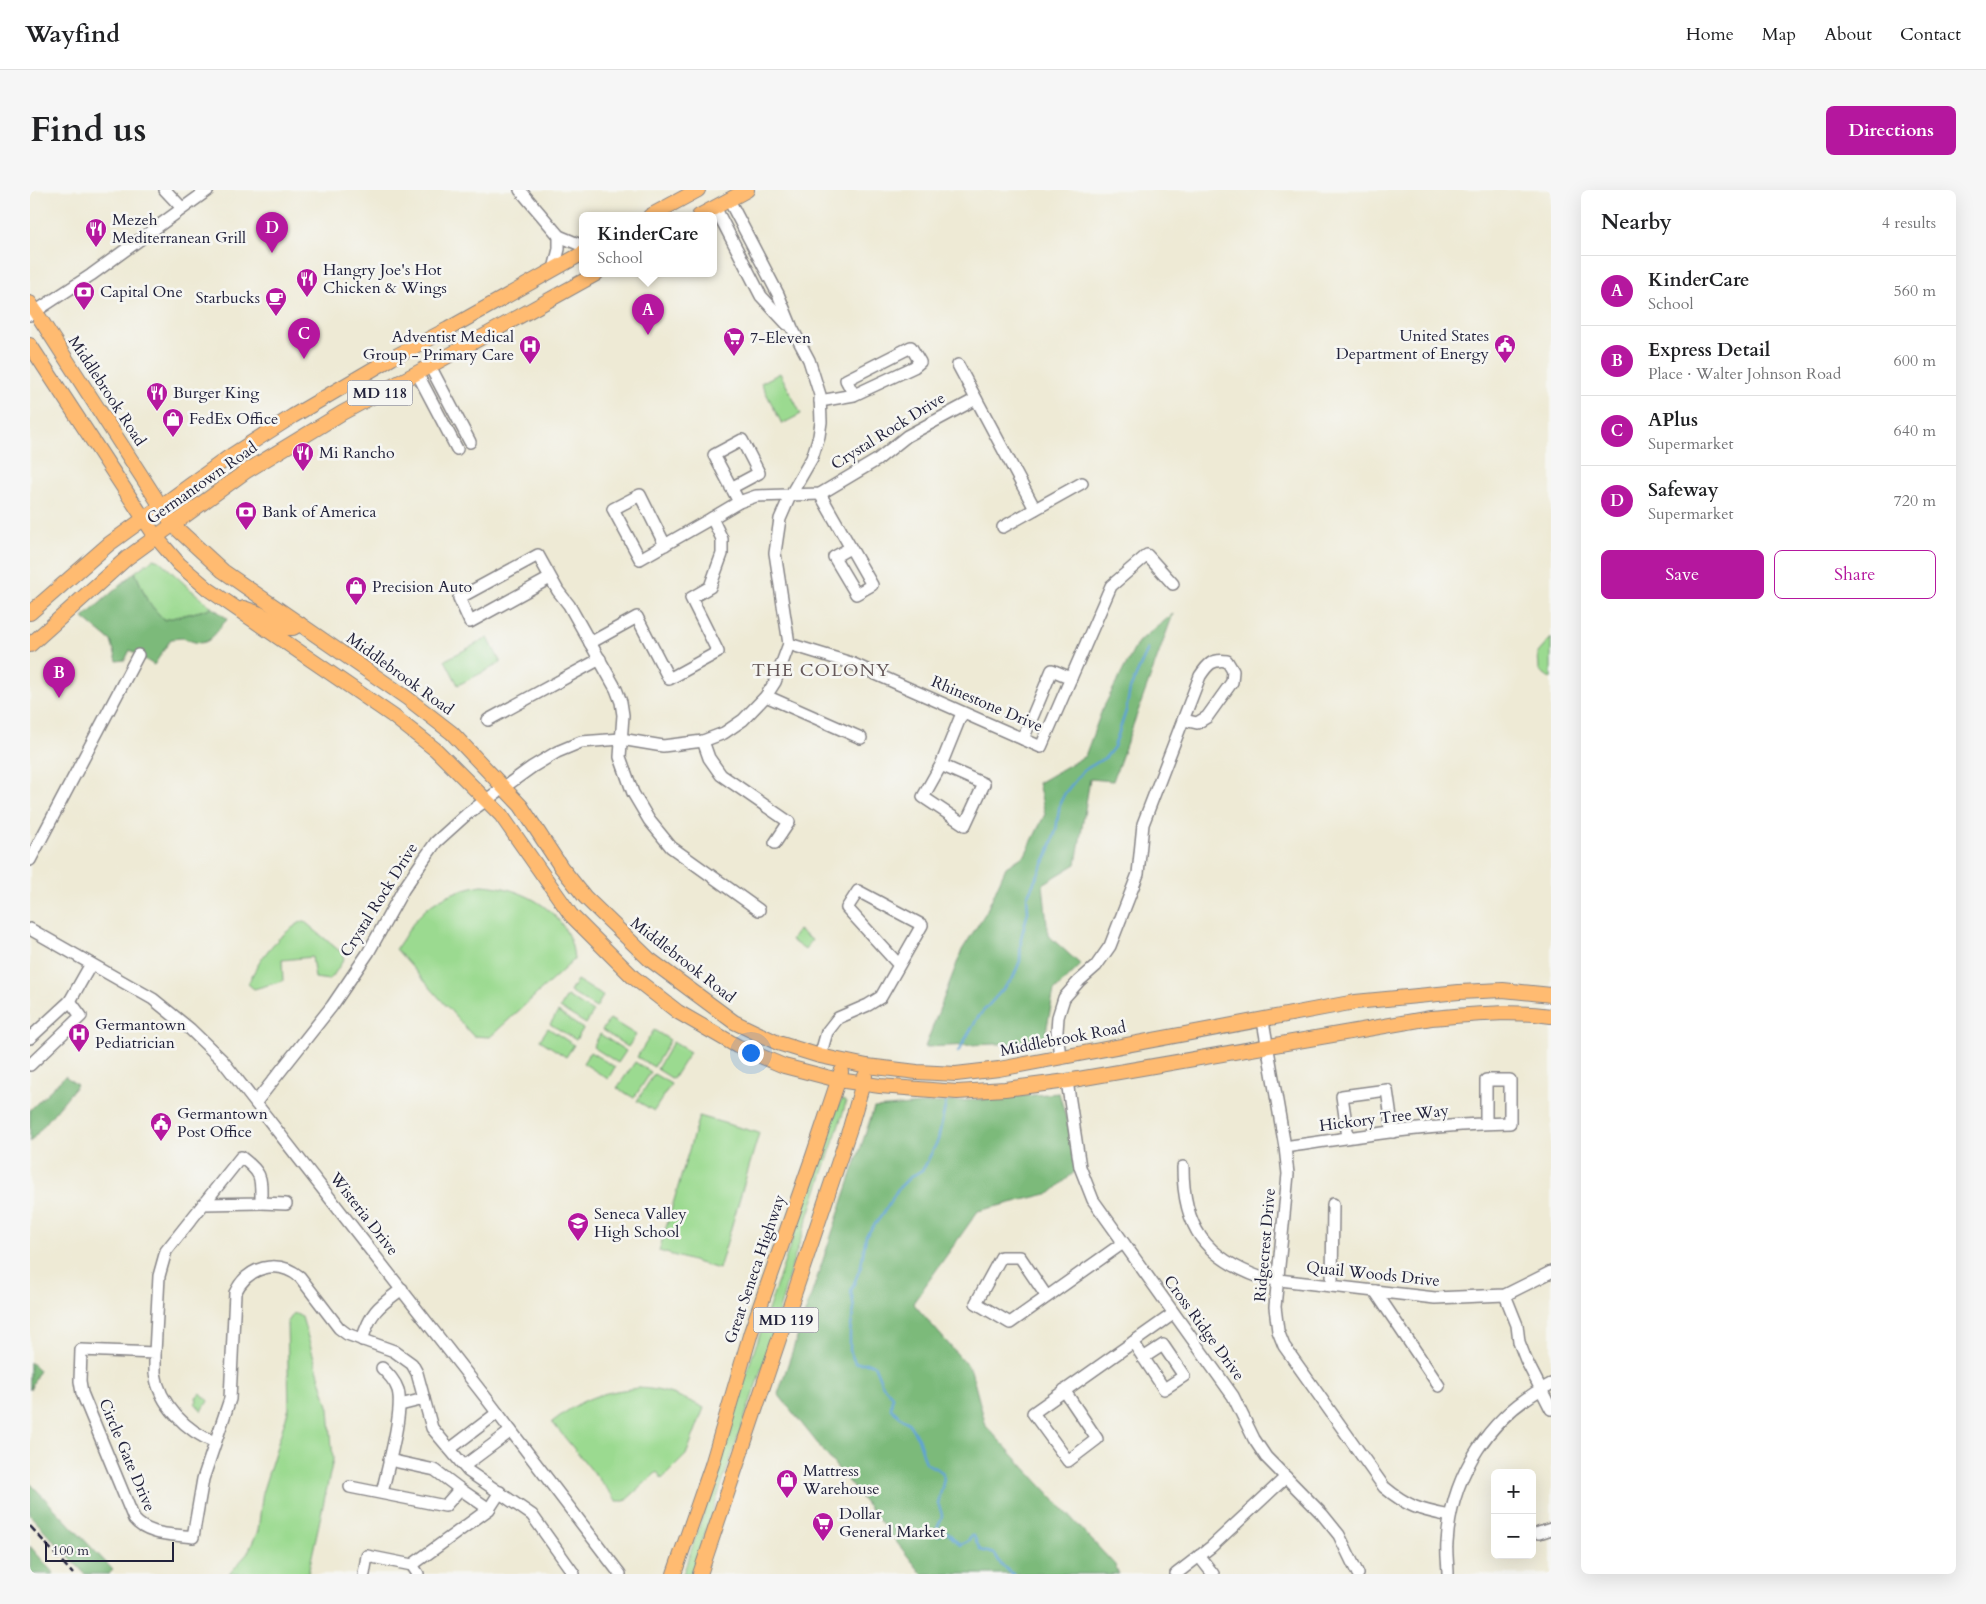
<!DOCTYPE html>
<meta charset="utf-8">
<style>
:root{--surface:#fff;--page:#f6f6f6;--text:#202124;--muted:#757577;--line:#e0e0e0;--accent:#b5179e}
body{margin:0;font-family:Cardo,serif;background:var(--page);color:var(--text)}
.controls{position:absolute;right:15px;bottom:15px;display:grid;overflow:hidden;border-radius:8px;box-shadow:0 5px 20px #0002}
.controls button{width:45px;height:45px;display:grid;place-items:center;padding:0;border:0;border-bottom:1px solid var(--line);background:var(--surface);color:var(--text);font:25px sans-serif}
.scale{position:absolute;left:15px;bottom:12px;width:129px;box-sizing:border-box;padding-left:5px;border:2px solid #22223b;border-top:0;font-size:14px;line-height:18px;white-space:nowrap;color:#22223b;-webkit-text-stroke:4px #f6f6f2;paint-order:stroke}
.you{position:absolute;left:720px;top:862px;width:18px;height:18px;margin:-12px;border:4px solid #fff;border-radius:50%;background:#1a73e8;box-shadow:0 0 0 8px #1a73e833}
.badge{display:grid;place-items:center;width:32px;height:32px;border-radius:50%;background:var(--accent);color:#fff;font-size:16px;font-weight:700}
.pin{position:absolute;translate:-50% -41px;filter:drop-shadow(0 1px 2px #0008)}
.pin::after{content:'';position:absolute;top:26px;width:18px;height:15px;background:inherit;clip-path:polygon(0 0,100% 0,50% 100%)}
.popup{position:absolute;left:549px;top:22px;width:138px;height:65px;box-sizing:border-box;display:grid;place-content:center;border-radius:8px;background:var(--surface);filter:drop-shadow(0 1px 4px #0005);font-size:16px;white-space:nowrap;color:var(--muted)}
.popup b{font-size:19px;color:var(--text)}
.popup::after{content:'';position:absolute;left:50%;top:100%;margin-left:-10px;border:10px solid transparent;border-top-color:var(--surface)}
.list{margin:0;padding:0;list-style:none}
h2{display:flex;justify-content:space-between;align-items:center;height:65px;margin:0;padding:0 20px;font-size:21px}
h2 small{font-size:16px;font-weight:400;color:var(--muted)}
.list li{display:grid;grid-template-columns:32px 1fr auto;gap:15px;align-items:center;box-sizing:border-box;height:70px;padding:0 20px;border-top:1px solid var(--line)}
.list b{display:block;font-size:19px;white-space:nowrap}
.list p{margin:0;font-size:16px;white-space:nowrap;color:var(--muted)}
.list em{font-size:16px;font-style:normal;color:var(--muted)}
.actions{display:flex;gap:10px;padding:15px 20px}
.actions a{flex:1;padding:11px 0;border:1px solid var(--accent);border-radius:8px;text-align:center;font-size:18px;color:var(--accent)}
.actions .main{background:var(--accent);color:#fff}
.map{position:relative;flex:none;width:1521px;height:1384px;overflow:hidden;border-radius:8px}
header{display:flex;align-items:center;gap:30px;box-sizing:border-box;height:70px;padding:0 25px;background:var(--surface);border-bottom:1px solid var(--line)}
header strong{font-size:24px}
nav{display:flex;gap:28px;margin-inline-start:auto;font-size:18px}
.intro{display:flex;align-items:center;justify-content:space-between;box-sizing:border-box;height:120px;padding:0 30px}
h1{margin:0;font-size:35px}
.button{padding:12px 22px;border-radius:8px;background:var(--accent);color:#fff;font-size:18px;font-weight:700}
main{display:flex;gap:30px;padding:0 30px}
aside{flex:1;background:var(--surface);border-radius:8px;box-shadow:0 5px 20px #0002}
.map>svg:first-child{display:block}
.green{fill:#9bda90;stroke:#5e7e66}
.forest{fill:#7cba7a;stroke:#4f6e5a}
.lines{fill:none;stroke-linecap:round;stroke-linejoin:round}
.stream{stroke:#5fa3d4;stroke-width:2.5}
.minor-casing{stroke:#888688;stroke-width:14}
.major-casing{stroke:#888688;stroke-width:16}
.minor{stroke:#fff;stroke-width:11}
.major{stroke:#ffbb71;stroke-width:14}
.rail{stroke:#22223b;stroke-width:2.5;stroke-dasharray:8 4;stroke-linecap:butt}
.labels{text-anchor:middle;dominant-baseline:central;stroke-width:5;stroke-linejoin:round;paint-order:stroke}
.shield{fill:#f6f6f2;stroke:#626272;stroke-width:1}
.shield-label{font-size:15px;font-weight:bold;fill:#22223b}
.poi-label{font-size:16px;fill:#22223b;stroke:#f6f6f2;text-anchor:start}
.street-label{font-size:16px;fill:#22223b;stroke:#f6f6f2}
.neighbourhood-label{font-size:18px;letter-spacing:1px;fill:#655859;stroke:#f6f6f2}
</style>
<header>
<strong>Wayfind</strong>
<nav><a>Home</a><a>Map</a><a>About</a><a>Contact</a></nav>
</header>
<div class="intro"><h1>Find us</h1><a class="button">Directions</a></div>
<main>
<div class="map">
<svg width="1521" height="1384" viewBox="0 0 1521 1384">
<rect width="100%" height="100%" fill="#f6f6f2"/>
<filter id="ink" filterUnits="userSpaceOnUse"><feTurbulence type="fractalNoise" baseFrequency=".02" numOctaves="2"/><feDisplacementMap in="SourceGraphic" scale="10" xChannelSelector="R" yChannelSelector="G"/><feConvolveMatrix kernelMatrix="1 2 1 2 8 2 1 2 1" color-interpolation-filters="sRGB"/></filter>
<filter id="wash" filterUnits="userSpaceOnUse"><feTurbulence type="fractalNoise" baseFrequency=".0096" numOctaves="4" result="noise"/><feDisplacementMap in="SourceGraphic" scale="20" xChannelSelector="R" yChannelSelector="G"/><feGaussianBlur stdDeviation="1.12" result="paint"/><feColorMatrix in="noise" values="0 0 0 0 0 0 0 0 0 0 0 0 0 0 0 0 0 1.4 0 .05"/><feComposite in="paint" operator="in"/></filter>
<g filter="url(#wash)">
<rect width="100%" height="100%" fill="#eeead5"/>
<!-- green -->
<g class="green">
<path d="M750,183L771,224L752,234L731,193Z"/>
<path d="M123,369L130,371L160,399L183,418L134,430L118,412L105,382Z"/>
<path d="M458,448L471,473L428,495L415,470Z"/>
<path d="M1521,448V489L1509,480L1508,463Z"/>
<path d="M452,695C494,697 542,723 544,770L460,847L443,846L366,759C374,748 380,736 389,726C405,708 429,699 452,695Z"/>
<path d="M271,732H275L312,763L314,769L303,786L299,790L285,788L282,767L252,770L253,791L224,799L218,794C231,766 245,748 271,732Z"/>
<path d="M768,740L782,750L775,760L761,750Z"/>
<path d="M547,790L573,806L566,818L540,802Z"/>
<path d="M537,806L563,822L556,834L530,818Z"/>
<path d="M528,822L553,839L546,850L520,834Z"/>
<path d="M580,829L606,845L598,857L572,840Z"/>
<path d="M518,838L544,855L536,867L510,850Z"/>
<path d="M624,840L640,850L624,877L607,867Z"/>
<path d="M570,844L596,861L588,873L563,857Z"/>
<path d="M643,852L660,862L643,889L627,879Z"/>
<path d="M560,862L585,877L578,889L553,873Z"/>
<path d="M605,872L621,882L604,908L587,898Z"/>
<path d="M624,884L641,894L624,921L607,911Z"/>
<path d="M812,909L816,912L813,923L761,1078L740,1154L661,1384H653L679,1308L711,1199L808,916Z"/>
<path d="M669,926L729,943L689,1079L629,1061Z"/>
<path d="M264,1123L272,1127L299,1219L303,1270L278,1384H199L217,1364L228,1341L233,1300L259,1218L257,1133Z"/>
<path d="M609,1198C633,1199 653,1207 674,1218L656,1265L632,1289L627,1282L595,1311H587L522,1232C553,1208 570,1202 609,1198Z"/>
<path d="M171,1203L178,1211L172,1221L165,1213L167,1211L166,1207Z"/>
</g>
<!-- forest -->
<g class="forest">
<path d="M105,382L118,412L134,430L183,418L198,429C190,435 187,444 179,450C170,456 162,451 153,448C149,448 144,449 141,449L124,475L100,460L95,470L87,471L81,451L53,428Z"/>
<path d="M1143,424L1083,591L1060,589L1046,674L1013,694L1018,745L1051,775L1024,801L1014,852L895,857L932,760L956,722L976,677L995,665L1015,624L1008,593L1055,566L1072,520L1108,452Z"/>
<path d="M35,886L47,895L0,952V920Z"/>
<path d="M1029,903L1050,977L1021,1003L948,1021L883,1113L941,1180L956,1236L1085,1375L1089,1384H892L748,1204L844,918Z"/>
<path d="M0,1172L9,1180L0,1200Z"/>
<path d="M0,1293L83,1380L79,1384H55L0,1325Z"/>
<path d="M0,1356L24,1384H0Z"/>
</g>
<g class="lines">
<!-- stream -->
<g class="stream">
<path d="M928,862L948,827L983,788L990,771L991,748L998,722L997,707L1018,664L1026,640L1030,613L1035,603L1053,581L1076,567L1084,557L1096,521L1100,499L1118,459"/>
<path d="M916,912L908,950L895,976L892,980L879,988L868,999L852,1025L836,1046L831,1076L821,1101L824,1119L820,1142V1161L825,1173H839L844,1175L852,1194L862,1206L861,1219L879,1234L888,1248L896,1273L912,1282L914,1289L908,1314C917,1333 908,1328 906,1343L908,1345L917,1342L930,1355L938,1351L941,1346H944L950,1360L965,1364L972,1376L983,1384"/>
</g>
</g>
</g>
<g filter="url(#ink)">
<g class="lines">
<!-- minor casing -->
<g class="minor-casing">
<g id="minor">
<path d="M135,0L152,18"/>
<path d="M490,0L529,46L553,56"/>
<path d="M685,17L731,106L757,134"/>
<path d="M524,79L529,59V46"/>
<path d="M0,125L61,85L178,0"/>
<path d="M928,175L1005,319"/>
<path d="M400,176L440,252"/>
<path d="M387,183L427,259"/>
<path d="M790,211L824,205L884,177L890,172L881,157L816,190L824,205"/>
<path d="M701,298L729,283L712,250L684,265L709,312"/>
<path d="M790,304L842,395L826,404L804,367L820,358"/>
<path d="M973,337L1052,293"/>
<path d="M635,355L610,305L583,319L610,369L682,328"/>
<path d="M520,388L440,432L429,408L508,365L528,401L539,415L586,499L591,512L593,525L590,567L603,603L619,630L641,657L729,720"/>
<path d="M560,453L607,427L639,489L688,462L661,408L680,397L692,364V349L682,328L709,312L726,306L790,304L847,270L877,246L946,209"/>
<path d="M759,454L821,473L1011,557L1081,396L1117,365L1143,394"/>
<path d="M736,506L831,548"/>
<path d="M458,530L570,469"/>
<path d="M993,549L1022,480L1041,488"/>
<path d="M673,551L679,568L691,585L759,632L745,653"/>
<path d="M911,575L954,594L935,635L893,607L911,575L932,523"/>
<path d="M0,670L108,465"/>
<path d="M0,739L123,809L160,839L192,870L456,1208L590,1384"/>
<path d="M1233,831L1255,957L1258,984L1245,1117L1248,1141L1254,1156L1354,1297C1378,1317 1390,1320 1420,1326"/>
<path d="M0,848L40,811L61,774"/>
<path d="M790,866L797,842L808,828L838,815L851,807L892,735L828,701L817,718L869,775"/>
<path d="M1030,867L1027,841L1028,827L1034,808L1049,791L1066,776L1080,756L1108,684L1113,634L1170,486C1178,474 1182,469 1197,471L1203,481L1202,492L1177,527L1167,533L1154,530"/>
<path d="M0,875L51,826L40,811"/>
<path d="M1037,891L1050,977L1063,1010L1203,1206L1224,1249L1236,1267L1292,1324L1309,1345L1328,1384"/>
<path d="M226,912L302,816L338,763L373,700L392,672L406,652L437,624L502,577L527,562L551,552L591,549L633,556L673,551L694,543L713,530L736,506L745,492L759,454L745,363L750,329L760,306L782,268L789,246L791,232L790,205L779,170L762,138L748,104L699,10"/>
<path d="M1318,947L1312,906L1357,900L1363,942"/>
<path d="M1255,957C1330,946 1405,934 1480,933V890H1456V933"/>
<path d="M1153,977C1153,1037 1175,1068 1232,1088L1405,1108L1475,1105L1521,1082"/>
<path d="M231,1013L256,1014"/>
<path d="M1302,1096L1303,1014"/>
<path d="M1345,1101L1409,1196"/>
<path d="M1475,1105L1487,1135L1489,1152L1496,1170L1521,1219"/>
<path d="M1017,1107L990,1067H971L946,1113L980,1133L1093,1053"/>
<path d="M332,1150C341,1121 348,1117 372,1099"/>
<path d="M1103,1152L1134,1199L1154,1186L1133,1155L1113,1168"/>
<path d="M125,1163L129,1086L136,1061L211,967C233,984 231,987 231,1013L173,1014"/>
<path d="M1034,1200L1067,1249L1038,1271L1003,1223L1143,1124"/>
<path d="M370,1215L394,1209"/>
<path d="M185,1252C157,1242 129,1214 125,1183C125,1177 125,1170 125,1163L51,1160L50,1191L52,1203L104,1329C118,1346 143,1344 163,1347L173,1289L200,1209L205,1103C217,1077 247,1068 270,1087L309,1138L317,1144L364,1161L382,1174L387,1183L402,1238L438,1281L502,1325L544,1384"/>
<path d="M420,1259L467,1223"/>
<path d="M359,1270L405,1280L430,1299"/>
<path d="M434,1276L481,1241"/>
<path d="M320,1297L415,1316L430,1299L459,1319"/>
<path d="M352,1303C357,1280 374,1221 368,1200C365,1191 359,1185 352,1178"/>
<path d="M1509,1343L1521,1339"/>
<path d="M1169,1366L1183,1384"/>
<path d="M334,1384L337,1366L382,1375"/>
<path d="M388,1384L382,1375L459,1319L470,1302"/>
<path d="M1146,1384L1181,1357L1256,1287"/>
<path d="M1418,1384C1418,1374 1416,1363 1417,1353C1421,1285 1460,1224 1521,1194"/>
</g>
</g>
<!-- major casing -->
<g class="major-casing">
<g id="major">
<path d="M620,26L668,0"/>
<path d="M669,26L717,0"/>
<path d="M0,113L143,335L193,381L377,508L422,543L491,616L531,677L555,707L619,769L704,832L748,853L790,866L837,876L887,882L926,884L969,879L1325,812L1429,802L1473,800L1521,805"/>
<path d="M0,155L114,329L126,347L149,374L178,399L363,526L406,560L471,625L541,725L603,787L648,822L707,856L754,876L808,890L850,896L927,902L975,899L1037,891L1401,828C1441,825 1481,820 1521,826"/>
<path d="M214,418L228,423L257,438H263L270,434"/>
<path d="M0,423L79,354L199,267L263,226L362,168L418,139L553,63"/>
<path d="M0,455L97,368L215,282L312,223L400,176L566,84"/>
<path d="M644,1384L682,1275L721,1142L783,966L811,882"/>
<path d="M670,1384L820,938L835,886"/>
</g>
</g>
<!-- minor -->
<use href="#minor" class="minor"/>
<!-- major -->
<use href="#major" class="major"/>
<!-- rail -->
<path class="rail" d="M0,1336L43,1384"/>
</g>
</g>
<!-- icons -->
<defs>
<g id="restaurant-pin" transform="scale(1.125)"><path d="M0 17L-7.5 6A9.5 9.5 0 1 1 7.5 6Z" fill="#b5179e" stroke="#f6f6f2"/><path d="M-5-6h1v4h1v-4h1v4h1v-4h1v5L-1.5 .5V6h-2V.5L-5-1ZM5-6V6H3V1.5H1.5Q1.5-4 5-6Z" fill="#fff"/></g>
<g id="bank-pin" transform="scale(1.125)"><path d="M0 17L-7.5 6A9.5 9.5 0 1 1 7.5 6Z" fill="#b5179e" stroke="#f6f6f2"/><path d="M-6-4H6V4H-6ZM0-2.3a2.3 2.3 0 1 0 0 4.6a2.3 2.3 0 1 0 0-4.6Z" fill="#fff"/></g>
<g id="cafe-pin" transform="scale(1.125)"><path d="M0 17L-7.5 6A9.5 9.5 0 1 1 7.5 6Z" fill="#b5179e" stroke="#f6f6f2"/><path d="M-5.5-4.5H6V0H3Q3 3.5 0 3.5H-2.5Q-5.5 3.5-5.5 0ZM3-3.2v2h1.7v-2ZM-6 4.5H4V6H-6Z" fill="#fff"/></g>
<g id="supermarket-pin" transform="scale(1.125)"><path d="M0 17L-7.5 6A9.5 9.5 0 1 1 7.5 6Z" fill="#b5179e" stroke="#f6f6f2"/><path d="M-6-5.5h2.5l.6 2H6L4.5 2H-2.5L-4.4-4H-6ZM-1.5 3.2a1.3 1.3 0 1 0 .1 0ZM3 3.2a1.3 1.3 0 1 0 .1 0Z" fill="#fff"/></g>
<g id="civic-pin" transform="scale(1.125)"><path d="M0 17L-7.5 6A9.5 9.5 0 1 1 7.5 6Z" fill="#b5179e" stroke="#f6f6f2"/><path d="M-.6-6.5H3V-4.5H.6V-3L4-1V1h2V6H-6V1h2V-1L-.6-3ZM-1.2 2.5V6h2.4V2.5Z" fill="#fff"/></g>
<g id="hospital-pin" transform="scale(1.125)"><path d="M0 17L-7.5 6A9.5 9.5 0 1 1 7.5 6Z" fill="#b5179e" stroke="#f6f6f2"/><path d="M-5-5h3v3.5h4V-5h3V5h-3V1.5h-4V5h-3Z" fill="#fff"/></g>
<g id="shop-pin" transform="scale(1.125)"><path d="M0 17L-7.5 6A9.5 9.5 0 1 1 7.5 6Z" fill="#b5179e" stroke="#f6f6f2"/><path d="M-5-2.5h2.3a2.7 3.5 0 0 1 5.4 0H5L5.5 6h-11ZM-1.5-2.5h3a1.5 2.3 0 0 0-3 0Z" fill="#fff"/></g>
<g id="school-pin" transform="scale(1.125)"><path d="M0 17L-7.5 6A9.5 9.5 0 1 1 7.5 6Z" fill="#b5179e" stroke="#f6f6f2"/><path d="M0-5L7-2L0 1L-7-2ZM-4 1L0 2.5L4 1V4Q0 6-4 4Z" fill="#fff"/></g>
</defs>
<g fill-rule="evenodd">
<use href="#restaurant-pin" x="66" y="39"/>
<use href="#restaurant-pin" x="277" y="89"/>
<use href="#bank-pin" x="54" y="102"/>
<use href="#cafe-pin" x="246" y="108"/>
<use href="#supermarket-pin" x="704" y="148"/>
<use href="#civic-pin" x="1475" y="155"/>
<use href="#hospital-pin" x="500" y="156"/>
<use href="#restaurant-pin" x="127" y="203"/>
<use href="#shop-pin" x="143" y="229"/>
<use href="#restaurant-pin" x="273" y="263"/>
<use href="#bank-pin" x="216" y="322"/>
<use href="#shop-pin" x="326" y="397"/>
<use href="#hospital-pin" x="49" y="844"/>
<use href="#civic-pin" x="131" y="933"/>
<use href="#school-pin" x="548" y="1033"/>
<use href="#shop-pin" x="757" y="1290"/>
<use href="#supermarket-pin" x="793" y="1333"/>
</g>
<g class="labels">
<!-- shield labels -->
<g class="shield">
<rect x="317.5" y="190.5" width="65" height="25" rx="4"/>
<rect x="723.5" y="1117.5" width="65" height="25" rx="4"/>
</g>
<g class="shield-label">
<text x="350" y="203">MD 118</text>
<text x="756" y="1130">MD 119</text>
</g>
<!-- poi labels -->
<g class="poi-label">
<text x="82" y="30">Mezeh<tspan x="82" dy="18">Mediterranean Grill</tspan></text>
<text x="293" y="80">Hangry Joe's Hot<tspan x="293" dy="18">Chicken &amp; Wings</tspan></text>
<text x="70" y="102">Capital One</text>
<text x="230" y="108" text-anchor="end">Starbucks</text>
<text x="1459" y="146" text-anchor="end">United States<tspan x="1459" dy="18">Department of Energy</tspan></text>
<text x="484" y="147" text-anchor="end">Adventist Medical<tspan x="484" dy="18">Group - Primary Care</tspan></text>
<text x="720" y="148">7-Eleven</text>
<text x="143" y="203">Burger King</text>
<text x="159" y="229">FedEx Office</text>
<text x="289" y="263">Mi Rancho</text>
<text x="232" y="322">Bank of America</text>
<text x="342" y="397">Precision Auto</text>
<text x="65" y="835">Germantown<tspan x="65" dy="18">Pediatrician</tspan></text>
<text x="147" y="924">Germantown<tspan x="147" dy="18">Post Office</tspan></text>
<text x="564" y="1024">Seneca Valley<tspan x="564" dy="18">High School</tspan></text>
<text x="773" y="1281">Mattress<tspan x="773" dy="18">Warehouse</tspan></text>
<text x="809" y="1324">Dollar<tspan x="809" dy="18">General Market</tspan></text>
</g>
<!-- street labels -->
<g class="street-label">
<text transform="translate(77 201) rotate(57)">Middlebrook Road</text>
<text transform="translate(858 241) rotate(-32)">Crystal Rock Drive</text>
<text transform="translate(172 293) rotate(-35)">Germantown Road</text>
<text transform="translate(370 484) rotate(36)">Middlebrook Road</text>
<text transform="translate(957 514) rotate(23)">Rhinestone Drive</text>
<text transform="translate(349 710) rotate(-58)">Crystal Rock Drive</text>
<text transform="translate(653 770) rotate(38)">Middlebrook Road</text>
<text transform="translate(1033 849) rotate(-11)">Middlebrook Road</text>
<text transform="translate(1354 928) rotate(-7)">Hickory Tree Way</text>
<text transform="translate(334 1024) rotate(52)">Wisteria Drive</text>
<text transform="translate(1235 1055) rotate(-85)">Ridgecrest Drive</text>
<text transform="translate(725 1079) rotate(-71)">Great Seneca Highway</text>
<text transform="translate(1343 1084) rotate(6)">Quail Woods Drive</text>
<text transform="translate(1174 1138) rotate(54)">Cross Ridge Drive</text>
<text transform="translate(97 1265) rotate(67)">Circle Gate Drive</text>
</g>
<!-- neighbourhood labels -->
<g class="neighbourhood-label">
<text x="791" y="480">THE COLONY</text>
</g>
</g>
</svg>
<div class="controls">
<button>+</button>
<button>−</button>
</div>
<div class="scale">100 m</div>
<div class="you"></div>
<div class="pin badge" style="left:618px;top:145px">A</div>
<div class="popup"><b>KinderCare</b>School</div>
<div class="pin badge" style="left:29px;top:508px">B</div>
<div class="pin badge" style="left:274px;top:169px">C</div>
<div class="pin badge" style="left:242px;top:63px">D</div>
</div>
<aside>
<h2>Nearby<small>4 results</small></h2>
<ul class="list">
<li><span class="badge">A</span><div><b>KinderCare</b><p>School</p></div><em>560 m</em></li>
<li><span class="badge">B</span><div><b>Express Detail</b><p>Place · Walter Johnson Road</p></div><em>600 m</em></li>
<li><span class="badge">C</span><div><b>APlus</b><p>Supermarket</p></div><em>640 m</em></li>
<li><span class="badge">D</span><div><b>Safeway</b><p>Supermarket</p></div><em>720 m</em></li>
</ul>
<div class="actions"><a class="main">Save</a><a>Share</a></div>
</aside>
</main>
